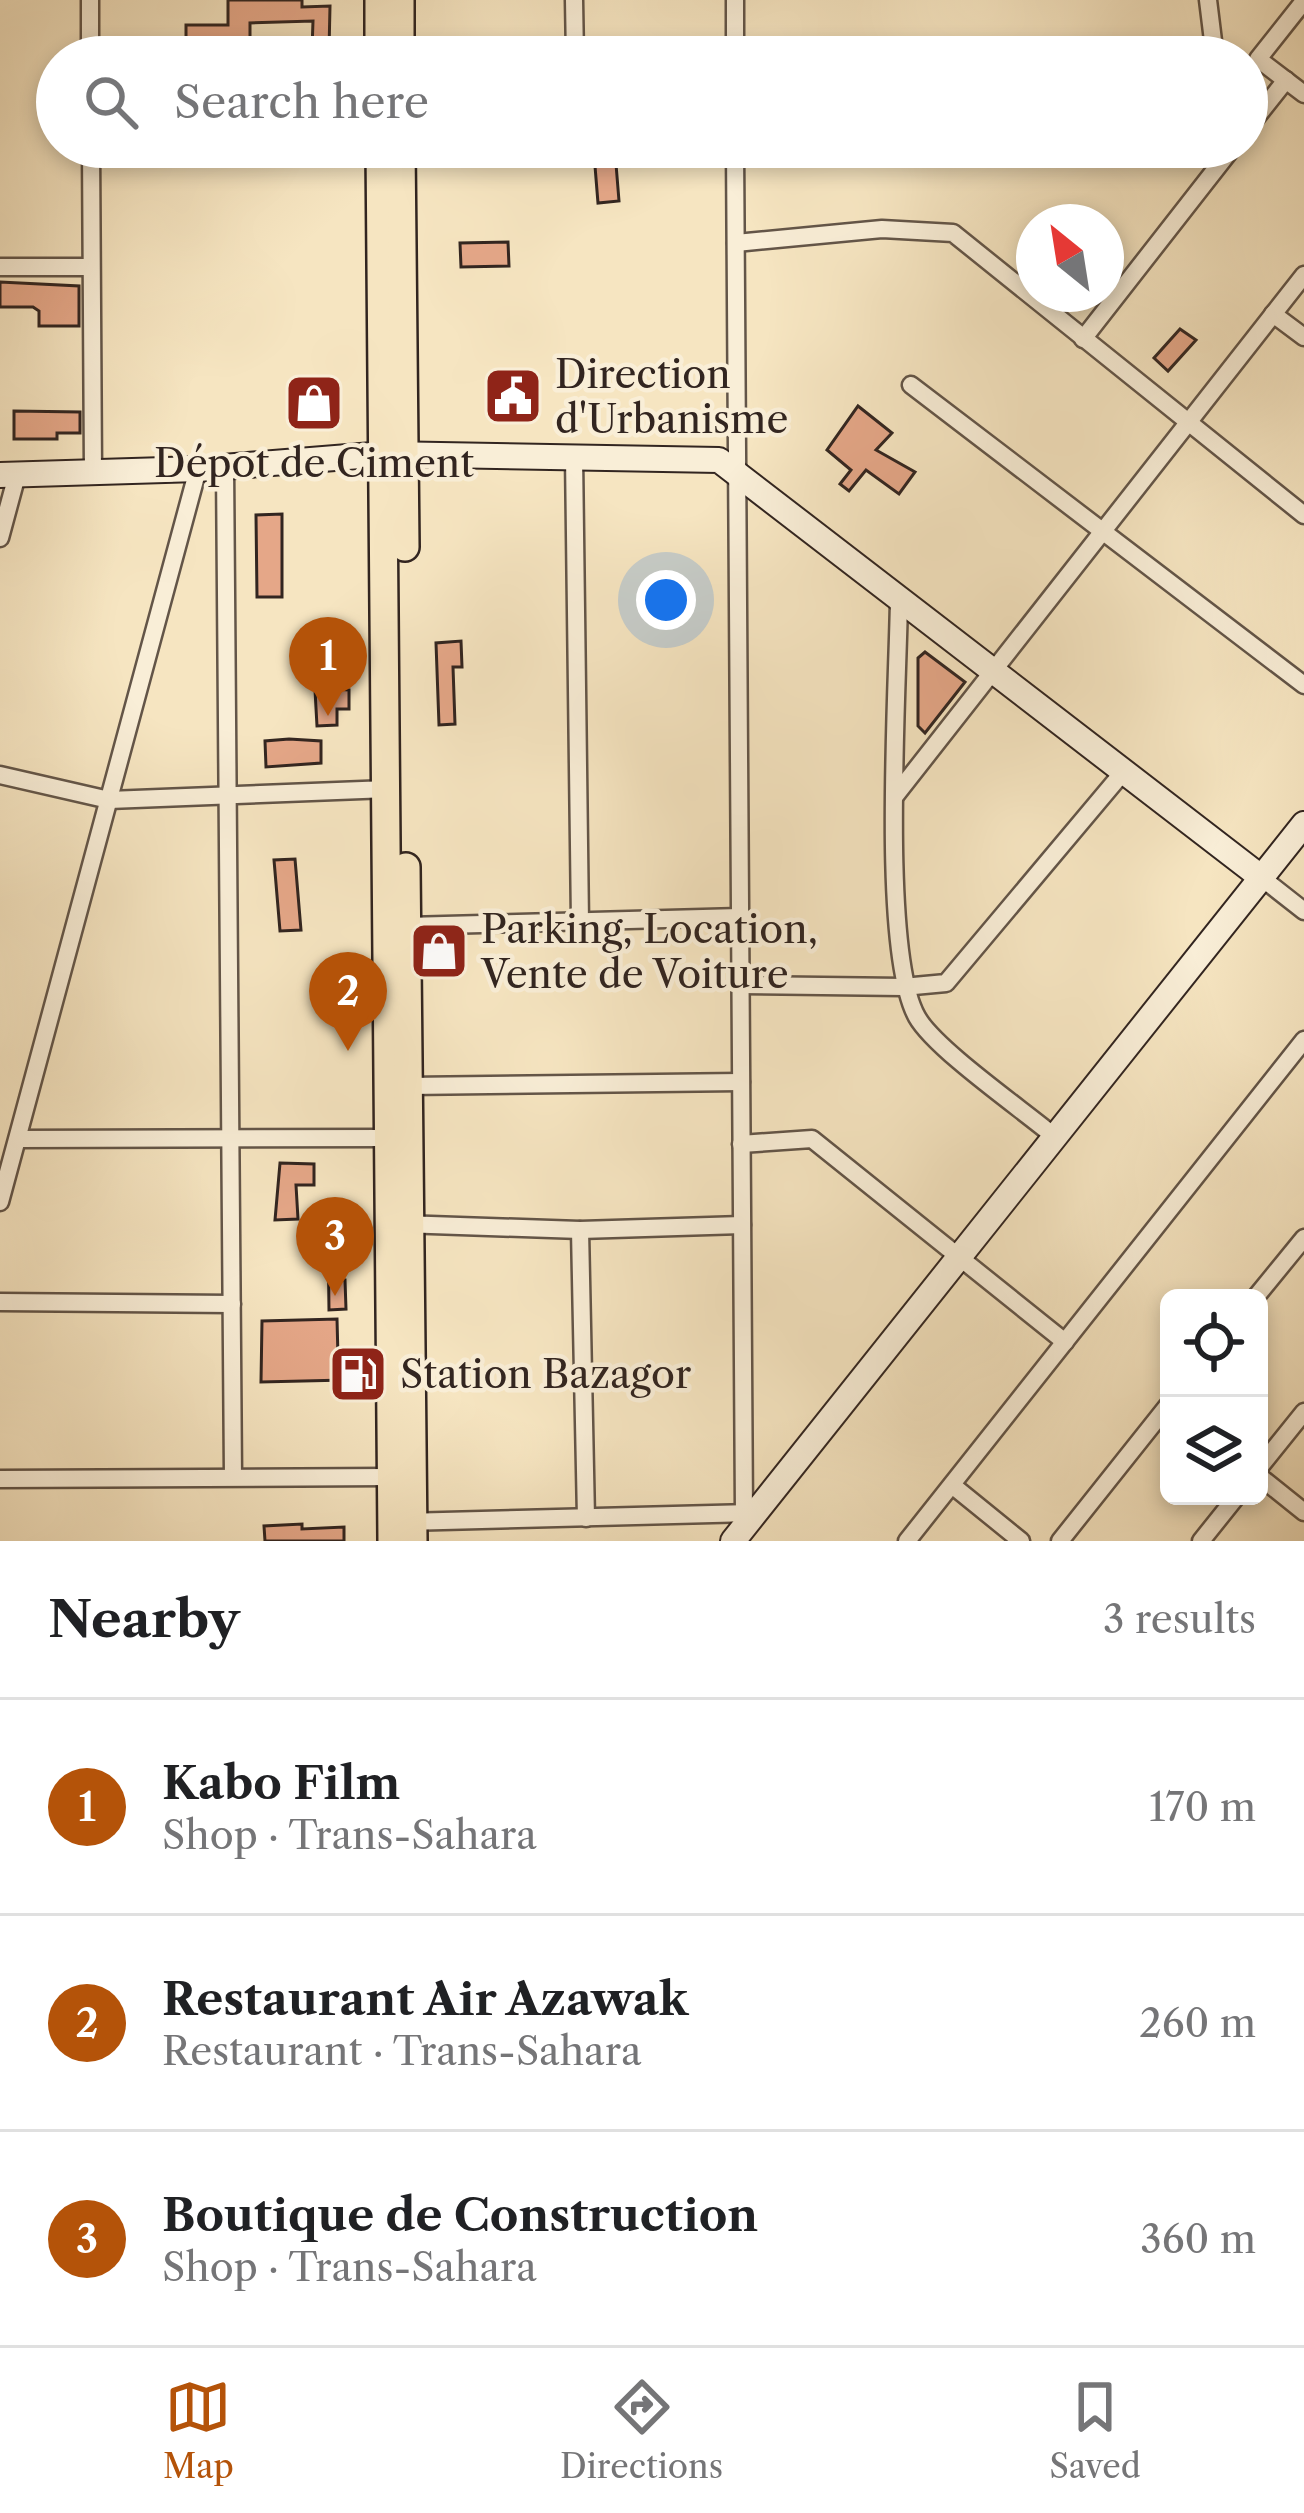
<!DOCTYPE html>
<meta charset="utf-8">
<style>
:root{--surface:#fff;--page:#f6f6f6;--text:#202124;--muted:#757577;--line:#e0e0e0;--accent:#b45309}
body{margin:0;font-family:"Libre Caslon Text",serif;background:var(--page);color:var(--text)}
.controls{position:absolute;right:36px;bottom:36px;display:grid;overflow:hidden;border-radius:18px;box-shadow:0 6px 18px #0003}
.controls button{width:108px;height:108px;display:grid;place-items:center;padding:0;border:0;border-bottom:3px solid var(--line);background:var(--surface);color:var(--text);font:60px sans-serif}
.compass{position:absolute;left:1016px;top:204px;width:108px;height:108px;border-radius:50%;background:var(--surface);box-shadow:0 6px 18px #0003;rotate:330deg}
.you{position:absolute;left:666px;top:600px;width:42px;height:42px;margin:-30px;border:9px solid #fff;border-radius:50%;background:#1a73e8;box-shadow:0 0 0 18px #1a73e833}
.badge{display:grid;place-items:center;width:78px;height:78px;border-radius:50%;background:var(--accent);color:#fff;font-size:39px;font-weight:700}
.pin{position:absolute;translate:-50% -99px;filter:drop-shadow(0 3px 6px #0008)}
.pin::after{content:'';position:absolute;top:63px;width:42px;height:36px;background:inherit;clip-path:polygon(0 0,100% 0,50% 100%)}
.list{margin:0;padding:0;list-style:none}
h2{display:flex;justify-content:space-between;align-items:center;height:156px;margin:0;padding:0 48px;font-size:51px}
h2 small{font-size:39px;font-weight:400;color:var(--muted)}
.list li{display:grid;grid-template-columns:78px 1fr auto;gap:36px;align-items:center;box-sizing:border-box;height:216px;padding:0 48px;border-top:3px solid var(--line)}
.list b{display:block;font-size:45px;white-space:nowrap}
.list p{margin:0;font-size:39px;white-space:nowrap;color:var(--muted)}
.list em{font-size:39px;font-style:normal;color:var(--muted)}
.icon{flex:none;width:66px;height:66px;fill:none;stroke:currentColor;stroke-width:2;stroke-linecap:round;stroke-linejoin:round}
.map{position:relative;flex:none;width:1304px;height:1541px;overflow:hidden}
.search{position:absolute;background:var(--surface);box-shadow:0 6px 18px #0003;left:36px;right:36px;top:36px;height:132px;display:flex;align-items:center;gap:30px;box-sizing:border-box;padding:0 42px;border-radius:66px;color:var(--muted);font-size:45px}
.sheet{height:804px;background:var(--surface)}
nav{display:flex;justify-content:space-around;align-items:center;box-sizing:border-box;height:168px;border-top:3px solid var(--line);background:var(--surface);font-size:33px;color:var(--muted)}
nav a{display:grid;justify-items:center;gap:6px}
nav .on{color:var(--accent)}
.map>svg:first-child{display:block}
.building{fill:#e5a788;stroke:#322520;stroke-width:3}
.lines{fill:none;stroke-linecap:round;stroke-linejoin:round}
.street-casing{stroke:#635548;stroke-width:21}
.secondary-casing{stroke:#322520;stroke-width:28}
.primary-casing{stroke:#322520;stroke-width:32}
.street{stroke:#f9eed7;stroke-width:16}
.secondary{stroke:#f9eed7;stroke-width:24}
.primary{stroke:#f6e5c1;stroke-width:27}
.labels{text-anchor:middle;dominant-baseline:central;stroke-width:9;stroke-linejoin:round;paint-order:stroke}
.poi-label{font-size:39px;fill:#322520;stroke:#f9eed7;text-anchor:start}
</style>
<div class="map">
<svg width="1304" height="1541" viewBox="0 0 1304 1541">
<rect width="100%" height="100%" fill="#f6e5c1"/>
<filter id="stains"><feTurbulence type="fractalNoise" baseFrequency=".00167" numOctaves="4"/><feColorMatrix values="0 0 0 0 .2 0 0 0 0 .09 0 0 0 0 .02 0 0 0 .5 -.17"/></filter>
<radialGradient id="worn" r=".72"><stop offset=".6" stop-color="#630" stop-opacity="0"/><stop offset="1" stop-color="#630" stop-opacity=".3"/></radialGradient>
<!-- building -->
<g class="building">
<path d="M228,0H302V7L330,6L329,51L312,50L313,21L250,23V57H186V25H228Z"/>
<path d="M616,164L619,201L598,203L595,166Z"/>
<path d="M508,242L509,266L461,267L460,243Z"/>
<path d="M0,282L79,286V326H39V311L33,307H0Z"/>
<path d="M1180,329L1196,340L1168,371L1154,358Z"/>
<path d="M858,406L892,433L876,450L915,472L899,494L866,470L849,491L840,484L851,470L827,450Z"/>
<path d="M14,411L80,412V433H57V439H14Z"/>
<path d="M282,514V597H257L256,515Z"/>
<path d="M461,641L462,667H453L455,724L439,725L436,643Z"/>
<path d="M925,652L965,682L925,733L918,726V658Z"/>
<path d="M336,689L349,690V709H337V725L317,726L315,690Z"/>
<path d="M289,739L321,741V763L266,767L265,741Z"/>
<path d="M295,859L301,930L280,931L274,860Z"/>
<path d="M280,1163L314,1164V1185H296L298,1219L275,1220Z"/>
<path d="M328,1229L341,1230L340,1280H345L346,1309L329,1310Z"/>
<path d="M337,1319L338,1357H345V1380L261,1382L262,1321Z"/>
<path d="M302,1524V1529L344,1527V1541H265L264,1526Z"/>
</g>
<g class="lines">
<!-- street casing -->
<g class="street-casing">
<g id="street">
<path d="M90,0V57"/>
<path d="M574,0L575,57"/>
<path d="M735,0V57"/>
<path d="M1208,0L1215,57"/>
<path d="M1304,1L1258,59L1304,94"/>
<path d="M1169,57L1214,52"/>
<path d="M1247,129L1286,80"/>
<path d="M91,147L93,472"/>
<path d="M735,147L744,1514"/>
<path d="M736,243L882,229L953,233L1304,515"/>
<path d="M0,267H91"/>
<path d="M1273,314L1304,337"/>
<path d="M1083,339L1233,147"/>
<path d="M911,385L1304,685"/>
<path d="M574,456L580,922"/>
<path d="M225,466L233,1477"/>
<path d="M0,538L17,475"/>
<path d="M899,599C898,686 880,951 917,1017C935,1049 1023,1110 1055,1137"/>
<path d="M0,775L109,800L388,789"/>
<path d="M895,796L1304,275"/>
<path d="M1262,878L1304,911"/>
<path d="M407,926L740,917"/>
<path d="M740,985L903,987L946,983L1124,771"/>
<path d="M408,1086L741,1082"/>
<path d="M18,1139L388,1138"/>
<path d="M741,1144L812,1139L1065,1342"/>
<path d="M0,1202L198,469"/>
<path d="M402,1224L580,1230L742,1225"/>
<path d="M580,1230L586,1518"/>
<path d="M1255,1298L1304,1238"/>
<path d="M0,1302L232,1304"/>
<path d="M1259,1468L1304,1412"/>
<path d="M1259,1476L1304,1512"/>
<path d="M0,1479L390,1477"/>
<path d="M952,1485L1021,1541"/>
<path d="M405,1522L751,1513"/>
<path d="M907,1541L1304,1040"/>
<path d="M1060,1541L1169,1404"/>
<path d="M1201,1541L1237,1496"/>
</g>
</g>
<!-- secondary casing -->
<g class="secondary-casing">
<g id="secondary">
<path d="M0,475L198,469L385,454L719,460L1262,878"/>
<path d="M733,1541L1304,824"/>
</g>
</g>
<!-- primary casing -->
<g class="primary-casing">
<g id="primary">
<path d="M379,0V57"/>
<path d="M400,0V57"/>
<path d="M380,147L392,1541"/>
<path d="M401,147L405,547"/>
<path d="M406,867L413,1541"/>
</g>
</g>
<!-- street -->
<use href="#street" class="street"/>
<!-- secondary -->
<use href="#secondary" class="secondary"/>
<!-- primary -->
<use href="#primary" class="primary"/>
</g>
<!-- icons -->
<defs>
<g id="civic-square" transform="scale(3)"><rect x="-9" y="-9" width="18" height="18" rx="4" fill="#8f2418" stroke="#f9eed7"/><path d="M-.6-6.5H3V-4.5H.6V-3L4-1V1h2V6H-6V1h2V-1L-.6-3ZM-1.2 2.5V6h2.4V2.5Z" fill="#fff"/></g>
<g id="shop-square" transform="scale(3)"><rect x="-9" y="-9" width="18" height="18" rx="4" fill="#8f2418" stroke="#f9eed7"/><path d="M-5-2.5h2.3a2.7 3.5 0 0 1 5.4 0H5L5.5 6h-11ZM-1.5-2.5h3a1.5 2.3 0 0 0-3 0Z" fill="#fff"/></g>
<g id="fuel-square" transform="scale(3)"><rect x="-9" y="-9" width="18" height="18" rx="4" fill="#8f2418" stroke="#f9eed7"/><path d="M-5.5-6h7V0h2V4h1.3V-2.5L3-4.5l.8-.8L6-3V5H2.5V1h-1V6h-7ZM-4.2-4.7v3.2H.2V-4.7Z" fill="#fff"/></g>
</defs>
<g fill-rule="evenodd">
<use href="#civic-square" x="513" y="396"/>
<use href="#shop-square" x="314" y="403"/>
<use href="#shop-square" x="439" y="951"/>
<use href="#fuel-square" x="358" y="1374"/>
</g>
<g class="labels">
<!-- poi labels -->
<g class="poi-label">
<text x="555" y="374">Direction<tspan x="555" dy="45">d'Urbanisme</tspan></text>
<text x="314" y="463" text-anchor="middle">Dépot de Ciment</text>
<text x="481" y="929">Parking, Location,<tspan x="481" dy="45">Vente de Voiture</tspan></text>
<text x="400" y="1374">Station Bazagor</text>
</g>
</g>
<rect width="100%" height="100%" filter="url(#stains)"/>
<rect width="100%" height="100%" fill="url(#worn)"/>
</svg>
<div class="controls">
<button><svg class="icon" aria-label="locate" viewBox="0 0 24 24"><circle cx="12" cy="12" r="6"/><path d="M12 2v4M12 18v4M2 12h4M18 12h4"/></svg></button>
<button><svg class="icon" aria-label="layers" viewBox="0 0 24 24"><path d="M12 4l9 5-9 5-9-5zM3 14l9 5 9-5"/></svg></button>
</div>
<svg class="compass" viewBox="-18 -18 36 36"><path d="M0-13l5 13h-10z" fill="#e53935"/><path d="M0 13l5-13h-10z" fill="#757577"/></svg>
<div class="you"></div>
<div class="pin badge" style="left:328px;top:716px">1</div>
<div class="pin badge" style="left:348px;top:1051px">2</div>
<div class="pin badge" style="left:335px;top:1296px">3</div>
<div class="search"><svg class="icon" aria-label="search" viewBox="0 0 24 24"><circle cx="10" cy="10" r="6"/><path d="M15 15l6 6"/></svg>Search here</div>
</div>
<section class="sheet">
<h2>Nearby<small>3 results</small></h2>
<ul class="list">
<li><span class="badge">1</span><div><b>Kabo Film</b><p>Shop · Trans-Sahara</p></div><em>170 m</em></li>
<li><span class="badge">2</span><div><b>Restaurant Air Azawak</b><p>Restaurant · Trans-Sahara</p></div><em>260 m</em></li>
<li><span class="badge">3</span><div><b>Boutique de Construction</b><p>Shop · Trans-Sahara</p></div><em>360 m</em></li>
</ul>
</section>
<nav>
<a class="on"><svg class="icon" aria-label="map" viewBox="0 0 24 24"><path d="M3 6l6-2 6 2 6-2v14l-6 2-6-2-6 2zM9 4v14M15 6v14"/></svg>Map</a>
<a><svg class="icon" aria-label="directions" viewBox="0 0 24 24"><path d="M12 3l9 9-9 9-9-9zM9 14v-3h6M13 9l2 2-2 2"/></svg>Directions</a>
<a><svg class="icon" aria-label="saved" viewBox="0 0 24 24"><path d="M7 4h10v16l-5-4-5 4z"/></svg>Saved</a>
</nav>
